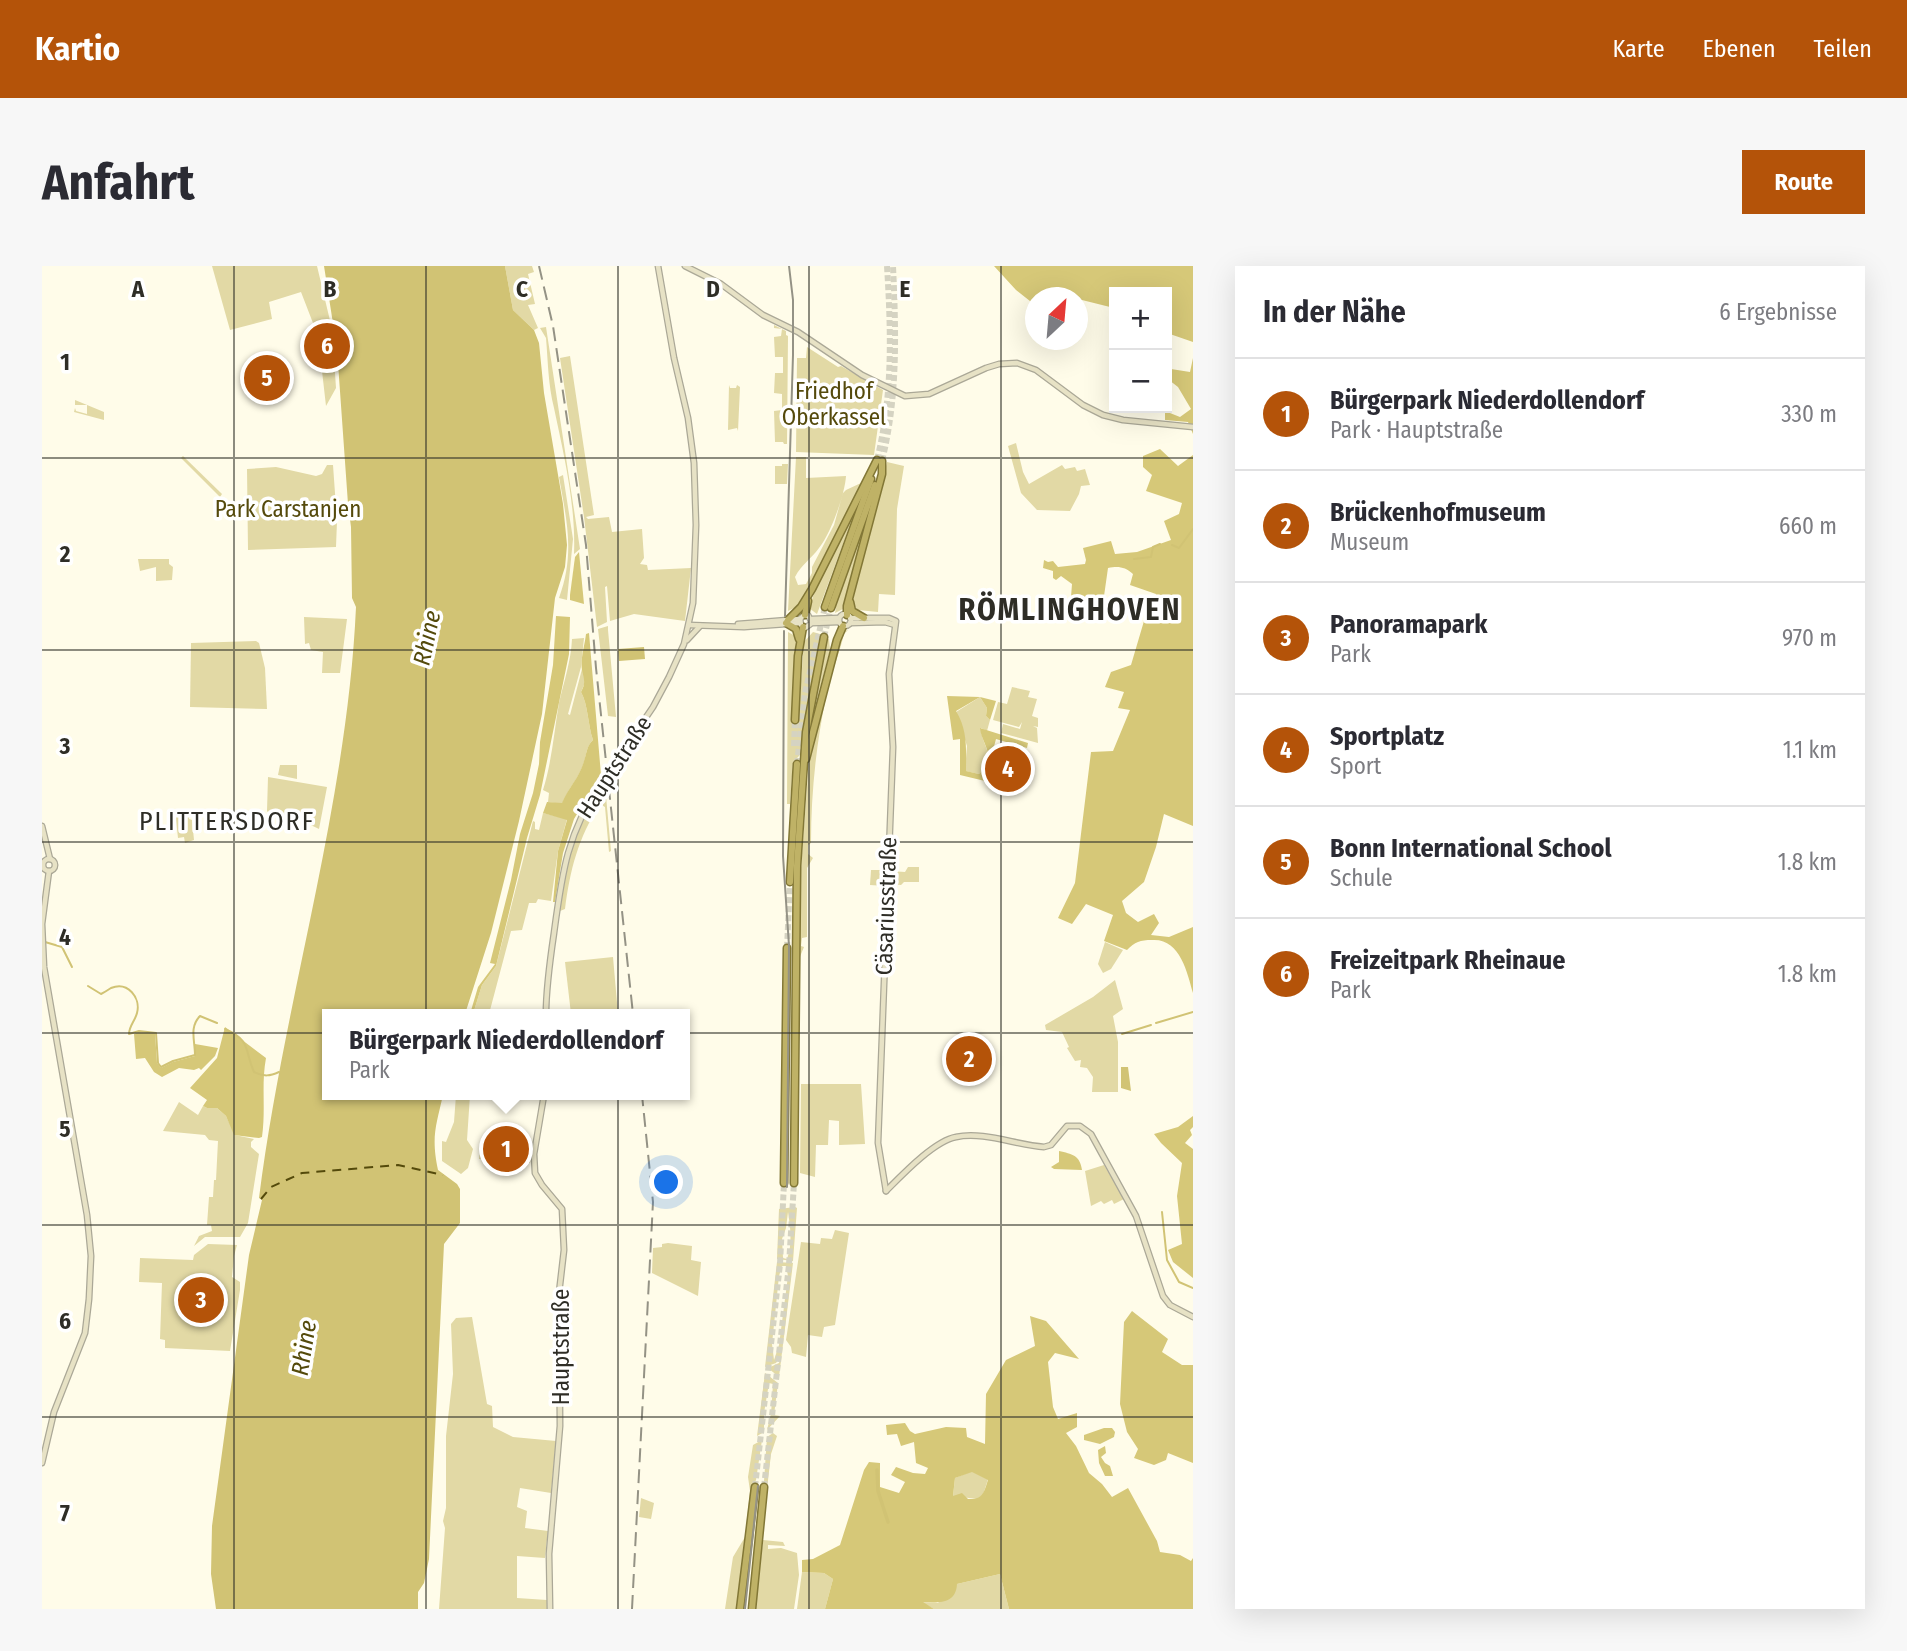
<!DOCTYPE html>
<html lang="de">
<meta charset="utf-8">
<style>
:root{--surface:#fff;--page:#f7f7f7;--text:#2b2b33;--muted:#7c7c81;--line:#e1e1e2;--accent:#b45309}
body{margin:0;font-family:"Fira Sans Condensed",sans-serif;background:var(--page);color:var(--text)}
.controls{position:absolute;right:21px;top:21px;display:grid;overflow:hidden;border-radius:0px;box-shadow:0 7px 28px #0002}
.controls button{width:63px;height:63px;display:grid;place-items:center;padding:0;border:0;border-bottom:2px solid var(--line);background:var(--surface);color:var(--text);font:35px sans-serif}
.compass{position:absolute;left:983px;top:21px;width:63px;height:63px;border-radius:50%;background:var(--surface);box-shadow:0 7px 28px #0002;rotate:26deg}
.you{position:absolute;left:625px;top:917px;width:24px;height:24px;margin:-18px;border:5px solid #fff;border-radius:50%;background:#1a73e8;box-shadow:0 0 0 10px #1a73e833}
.badge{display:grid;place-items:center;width:46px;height:46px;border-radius:50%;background:var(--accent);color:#fff;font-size:23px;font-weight:700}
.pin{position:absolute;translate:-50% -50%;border:4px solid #fff;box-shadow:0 2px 7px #0006}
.popup{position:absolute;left:280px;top:743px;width:368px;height:91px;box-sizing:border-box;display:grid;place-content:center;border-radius:0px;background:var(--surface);filter:drop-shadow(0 2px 5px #0005);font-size:23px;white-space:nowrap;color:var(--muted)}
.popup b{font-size:26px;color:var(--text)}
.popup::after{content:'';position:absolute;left:50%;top:100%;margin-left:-14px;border:14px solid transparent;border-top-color:var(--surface)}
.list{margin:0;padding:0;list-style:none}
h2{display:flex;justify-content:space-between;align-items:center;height:91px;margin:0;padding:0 28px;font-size:30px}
h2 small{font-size:23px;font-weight:400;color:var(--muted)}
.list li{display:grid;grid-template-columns:46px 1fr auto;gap:21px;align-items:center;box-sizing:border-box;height:112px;padding:0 28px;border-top:2px solid var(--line)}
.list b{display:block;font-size:26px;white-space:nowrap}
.list p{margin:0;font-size:23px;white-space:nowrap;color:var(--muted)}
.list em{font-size:23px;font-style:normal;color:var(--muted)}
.map{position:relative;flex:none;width:1151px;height:1343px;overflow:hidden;border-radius:0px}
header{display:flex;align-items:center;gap:42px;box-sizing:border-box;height:98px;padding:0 35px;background:var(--accent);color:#fff}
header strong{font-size:33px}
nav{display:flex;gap:38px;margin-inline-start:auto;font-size:24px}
.intro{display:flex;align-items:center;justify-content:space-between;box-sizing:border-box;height:168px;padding:0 42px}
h1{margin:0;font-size:49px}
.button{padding:18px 32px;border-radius:0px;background:var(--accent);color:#fff;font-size:24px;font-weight:700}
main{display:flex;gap:42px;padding:0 42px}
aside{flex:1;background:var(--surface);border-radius:0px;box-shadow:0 7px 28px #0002}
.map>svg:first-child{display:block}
.green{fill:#e2d9a5;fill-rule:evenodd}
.forest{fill:#d6c878;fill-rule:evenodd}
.water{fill:#d1c374}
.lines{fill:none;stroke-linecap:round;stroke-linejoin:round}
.stream{stroke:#d1c374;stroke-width:2}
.canal{stroke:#d1c374;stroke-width:3.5}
.ferry{stroke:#544a0b;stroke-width:2;stroke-dasharray:9 7;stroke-linecap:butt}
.trunk-tunnel{stroke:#d5d3c2;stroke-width:6;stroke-dasharray:6 3;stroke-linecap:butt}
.secondary-casing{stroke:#aba897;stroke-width:7}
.trunk-casing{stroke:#827736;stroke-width:9}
.secondary{stroke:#e7e2c5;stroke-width:4.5}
.trunk{stroke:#bfb266;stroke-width:6}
.tram{stroke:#949285;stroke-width:2}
.rail{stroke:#949285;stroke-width:2;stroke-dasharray:14 7;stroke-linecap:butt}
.secondary-bridge-casing{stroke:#aba897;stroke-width:7;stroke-linecap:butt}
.secondary-bridge{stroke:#e7e2c5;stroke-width:4.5}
.grid{fill:none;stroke:#2e2d26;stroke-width:2;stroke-opacity:0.55}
.labels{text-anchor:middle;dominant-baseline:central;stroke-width:7;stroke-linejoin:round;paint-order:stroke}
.park-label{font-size:23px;fill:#554a0c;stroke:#fff}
.street-label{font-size:23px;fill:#2e2d26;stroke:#fff}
.water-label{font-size:24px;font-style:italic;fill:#544a0b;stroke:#fff}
.quarter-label{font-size:26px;letter-spacing:2px;fill:#2e2d26;stroke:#fff}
.district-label{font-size:30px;font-weight:bold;letter-spacing:2px;fill:#2e2d26;stroke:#fff}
.grid-label{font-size:23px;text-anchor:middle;font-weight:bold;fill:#2e2d26;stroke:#fff;stroke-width:7;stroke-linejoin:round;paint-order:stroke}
</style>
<header>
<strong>Kartio</strong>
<nav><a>Karte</a><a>Ebenen</a><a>Teilen</a></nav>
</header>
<div class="intro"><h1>Anfahrt</h1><a class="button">Route</a></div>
<main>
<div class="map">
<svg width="1151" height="1343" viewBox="0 0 1151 1343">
<rect width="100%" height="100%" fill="#fffce9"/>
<!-- green -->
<g class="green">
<path d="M170,0H275L290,63L294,122L284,140L276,70L259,26L227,36L230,53L188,64Z"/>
<path d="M463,0H490L492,6L486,8L493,38L486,39L496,62L492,64L471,44Z"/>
<path d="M732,59L744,65V69L746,70L745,178H742L741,176H733L732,145L740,144V128L732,127L733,107H741V91H733L732,71L739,70L740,63L732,62Z"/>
<path d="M504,61L538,283L532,288C534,240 522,189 512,142C506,119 506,95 504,72L498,62Z"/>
<path d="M765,81L796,101L799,100L841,124L832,189L754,186L755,92H764Z"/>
<path d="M528,90L552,249L544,251L546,253L567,251L570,266L600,263L602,292L598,298L605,299L606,304L649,302L643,355L592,348L568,355L565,320L563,321L565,356L555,361L542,251L518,92Z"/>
<path d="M687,119L688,122H694L695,119L698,121L696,165L695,162L686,164Z"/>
<path d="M33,134L62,146V154L32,146L33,142L34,145L45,148V139H33Z"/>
<path d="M974,177L981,206L987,218L1020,199L1023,203L1033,201L1035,205L1043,203L1048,219L1039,220L1037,228L1028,245L995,244L979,227L966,180Z"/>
<path d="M141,190L180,228L178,231L139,192Z"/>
<path d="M754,191H764V212L804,210C803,228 789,267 777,282C769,293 759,299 753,311L756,319L764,318L770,307V301L792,259L801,227L804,224L819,217L763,329L754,341L746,345Z"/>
<path d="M845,196L862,200L855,243L853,329L837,328L836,346L816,344L810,337Z"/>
<path d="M740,198H746L745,218H733V200H740Z"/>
<path d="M285,199H291L295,255L294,281L206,284L205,203L234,201L274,210L280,208Z"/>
<path d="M521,209L531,273L525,334L517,332C533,288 525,256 517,211Z"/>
<path d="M830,238L803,342L793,347L794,342H792Z"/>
<path d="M815,240L775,348L767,342L774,322Z"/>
<path d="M96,293H127V298L131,301L130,314L114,315V301L98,305Z"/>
<path d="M262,351L305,353L298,407H280L281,386L269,384L267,377L263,378Z"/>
<path d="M566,360V364L574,451L566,450L556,363Z"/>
<path d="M806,364L802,368C797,389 788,410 784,431C774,479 769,528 769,577L766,579V588L771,592L765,602V671L760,672L759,680L762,681L757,693L759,601L767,495L799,366Z"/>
<path d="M746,366L755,371L756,455L762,376L771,366L778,368L757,490L751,496L748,538H745Z"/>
<path d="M542,372L539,401L526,448L528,449L540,403C545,412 543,417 539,426C546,438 546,460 551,474C544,481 545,487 542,496C538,511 526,522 520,538L506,536L507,527L501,524C510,495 512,466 517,437C522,415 529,395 530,373Z"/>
<path d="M784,372L787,373L788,384L771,448Z"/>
<path d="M214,375L217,377L223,402L225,443L148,441L149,377Z"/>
<path d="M970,421L988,425L986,431L995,433L990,450L996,452V461L991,460L995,462L996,477L959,467L961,458L978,463L980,456L977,461L951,454L956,436L965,438Z"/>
<path d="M938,431L945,442L944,450L948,454L945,465L939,462C939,480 956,489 937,508L923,505L925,480L914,446Z"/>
<path d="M959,486L980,493L974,518L952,513Z"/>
<path d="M238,499H255V513L236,509Z"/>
<path d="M226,511L285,521L277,563L250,550L228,549L225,545Z"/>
<path d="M563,519L569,585L567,586L563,541L558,538C536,572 528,604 523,643L518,645C524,600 532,552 563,519Z"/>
<path d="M133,545H148L147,553L150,554L152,574L143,577L142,571L136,572Z"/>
<path d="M501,547L525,553L516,585L509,635L496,633L494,637H487L480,664L469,665L447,748H431L440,719L454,700L491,555L493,556V563L497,564Z"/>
<path d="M866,601H877V616H862L859,619L847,618L848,605L863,606Z"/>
<path d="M829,604H843V620L828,619Z"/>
<path d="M1063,676L1081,684L1069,703L1061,707L1056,698Z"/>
<path d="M571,691L576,748H529L523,696Z"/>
<path d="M1073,714L1081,743L1071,750L1076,776V826H1050L1051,811L1045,802L1038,801L1039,794L1033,795L1025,782L1027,781L1020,766L1004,764L1003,759L1051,731Z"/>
<path d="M759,818H819L823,878L797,879V855L787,854L786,879H774L773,911L758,907Z"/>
<path d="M414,829H428L425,874L431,883L426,902L419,908L400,895V875L404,876L412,856Z"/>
<path d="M137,836L156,849L161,840L165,842H175L184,850L193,869L212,873L209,876V881L217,888L206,957L198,971H163L152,980L157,970L170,965L169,959H165L167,931H171L172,914H174L176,875L167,874L163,869L121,865Z"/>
<path d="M440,871L490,879L488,897L437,893Z"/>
<path d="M1062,899L1082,933L1072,938L1070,934L1062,938L1059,935L1049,940L1043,905Z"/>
<path d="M753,941L755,942L751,995L735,993L737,943ZM746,946C748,959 751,978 745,993L741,992L740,973L744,962Z"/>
<path d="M793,964L807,967L793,1059L782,1061L780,1071L766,1069L764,1091L750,1087L749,1081L744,1074L759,976L778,978L779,972L790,973Z"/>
<path d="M626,977L650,980L649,994L659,996L656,1030L610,1007L611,982L620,981V978Z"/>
<path d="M166,978L195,979L192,990L190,1011L198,1016V1024L188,1085L123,1082V1074L118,1073L120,1017L97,1016L98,992L151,994L152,989Z"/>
<path d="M735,996L751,997L737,1111L726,1102L737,1097L739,1090L734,1097L723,1101ZM740,1000H744L746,1010L737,1079L732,1094L730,1078L737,1010Z"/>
<path d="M430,1051L445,1138L450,1140L451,1161L471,1171L514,1175L509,1227L478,1222L475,1241L485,1245L483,1262L506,1265L503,1292L475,1290V1332L505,1334V1343H397L403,1262L401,1255L404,1242V1170L411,1108L409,1058L414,1052Z"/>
<path d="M723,1107L736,1117L732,1149L738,1150L725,1164L729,1148L731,1118L727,1117L722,1147V1166L715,1170Z"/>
<path d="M731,1167L735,1170L729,1188L725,1223L722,1215L725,1171Z"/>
<path d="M720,1174L714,1214L710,1222L694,1343H683L691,1291L703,1271L708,1225L706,1211L711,1179Z"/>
<path d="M930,1205L946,1213L941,1229L935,1233L911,1230L913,1212Z"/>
<path d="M599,1232L612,1237L609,1253L597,1251Z"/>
<path d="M721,1274L741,1276L743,1280L726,1279V1283L739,1282L755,1287L757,1309L752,1343H713Z"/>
<path d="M760,1306L782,1307L791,1313L783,1343H755Z"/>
<path d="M958,1308L967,1343H892L879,1336L896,1337L915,1318Z"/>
</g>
<!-- forest -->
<g class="forest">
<path d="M952,0H1151V76L1125,67V26H1072V42L1036,33V32H994L993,39L974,24Z"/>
<path d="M1151,92V168L1146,156L1123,154V145L1138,151L1149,143L1136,121L1127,114L1129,103L1148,106Z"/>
<path d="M1118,183L1136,200L1151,189V560L1122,548L1114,581L1102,616L1080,635L1084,647L1096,656L1112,648L1117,657L1109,669L1127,671L1151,661V727C1145,706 1138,672 1110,674C1098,674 1093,676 1085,684L1062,675L1071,649L1044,638L1030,658L1016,652L1033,617L1049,486L1071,485L1088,444L1076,442L1082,426L1063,421L1069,406L1089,399L1102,355H1108L1114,328L1088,319L1091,308C1083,301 1077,300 1066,302L1061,337L1029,331L1030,318L1019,310L1014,314L1011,312V305L1001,302L1002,294L1006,296L1011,295L1016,301L1043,298L1044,294L1041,282L1069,275L1073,288L1095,286L1129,274L1122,255L1137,248L1140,237L1104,225L1110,209L1101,201V190Z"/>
<path d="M537,286L542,338L528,334V329L533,291Z"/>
<path d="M514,350L528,351L527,388L498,529L485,572L454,700L440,719L431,748H428L436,721L453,698L448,697L469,614L478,568L491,527L497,498L498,476L511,399Z"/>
<path d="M547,367L559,509L532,553L521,587L513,636H511L516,585L525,554L501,547L505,536L520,537C526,522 538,511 542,495C545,487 544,481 551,474C546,460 546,438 539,426C544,417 542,413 540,404C538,394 543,378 544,368Z"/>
<path d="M905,430L938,431L954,435L948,454L944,450L945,442L938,431L914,445C926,465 924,483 924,505L937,508C956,489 940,480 938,462L986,477L985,482L954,473L943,515L918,509V473L911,474Z"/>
<path d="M183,761L224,792C219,819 224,843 220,871L217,872L192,869L184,850L175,842H165L161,840L165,834L148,822L175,792Z"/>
<path d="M96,766L113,767L115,797L119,802L131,796L153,790V778L176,782L173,790L159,804L157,802L152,804L137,802L120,811L112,806L103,792L94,793L92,768Z"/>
<path d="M1151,850V861L1148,864L1150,869L1143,877L1151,883V1012L1131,996L1126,984L1140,978L1135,930L1140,897L1119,877L1112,868L1136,861Z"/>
<path d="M1017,885C1030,888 1038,889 1040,904L1012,903L1009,901L1017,896Z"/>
<path d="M1090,1045L1126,1073L1120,1086L1140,1099H1151V1197L1126,1187L1124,1194L1112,1199L1092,1192L1096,1183L1085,1166L1078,1138L1082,1056Z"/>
<path d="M988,1050L1004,1055L1037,1093L1013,1087L1006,1096L1011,1141L1016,1153L1035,1147V1161L1024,1167L1034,1180L1047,1207L1060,1218L1070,1231L1086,1222L1115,1275L1118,1286L1138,1289L1149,1295L1151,1292V1343H967L958,1308L915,1318C914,1338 897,1337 881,1336L892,1343H783L791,1313L782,1307L760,1306V1294L771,1293L798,1279L822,1204L827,1196L838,1197V1221L857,1227L863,1216L849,1209L854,1201L871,1207L883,1208L886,1202L874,1197L872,1176L859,1180L855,1168L845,1169L844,1159L863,1157L868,1165L873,1168L904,1161L924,1162L925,1171L943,1178L944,1128L964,1094L993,1080ZM930,1206L946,1214C942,1226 941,1234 926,1233L920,1227L911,1230L913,1212Z"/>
<path d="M1062,1162H1070L1073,1166L1072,1171L1058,1178L1042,1174V1169Z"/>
<path d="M1063,1180L1064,1187L1059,1191L1063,1197L1068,1200L1071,1210H1063L1057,1197L1056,1184Z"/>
</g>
<!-- water -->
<g class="water">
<path d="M282,0H463L471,44L492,64L497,77L502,127L521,238L525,279L523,301L513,332L500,448L477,555L449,667L423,748H286V829H401C394,860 389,871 396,904L415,918L418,923V957L402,978L387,1293L382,1317L376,1326V1343H174L169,1308L170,1260L207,989L220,934L217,932C242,734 305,541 314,341L310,332L309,261L306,238L295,83Z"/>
<path d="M602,381L603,393L577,395L576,383Z"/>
<path d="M1079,801H1086L1089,825L1079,822Z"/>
</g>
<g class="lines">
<!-- stream -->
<g class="stream">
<path d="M1130,279L1137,282L1151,263"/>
<path d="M1092,293L1109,291L1111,281L1118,278"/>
<path d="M3,676L20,681L30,701"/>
<path d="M46,720L59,728C63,726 66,724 69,722C86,715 99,732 95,747C93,755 87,760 87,768L97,765L114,767L116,797L119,801L131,795L153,789C153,775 147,761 158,750L175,757"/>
<path d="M1114,757L1151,746"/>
<path d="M183,763C210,775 202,784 212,806C222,811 228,810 237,806"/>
<path d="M1080,768L1109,759"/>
<path d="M1120,946L1125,994L1137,1016L1151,1022"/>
</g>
<!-- canal -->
<path class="canal" d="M835,1204L836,1225L846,1256"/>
<!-- ferry -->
<path class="ferry" d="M219,933L229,921L260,907L356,899L401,909"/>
<!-- trunk-tunnel -->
<g class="trunk-tunnel">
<path d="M835,194C851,129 849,66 845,0"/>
<path d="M840,195C856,130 854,67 851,0"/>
<path d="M782,371L789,342"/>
<path d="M752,480L753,454"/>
<path d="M755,498L763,427L783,341"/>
<path d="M745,682L748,616"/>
<path d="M713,1221L738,998L742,917"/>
<path d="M722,1221L747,999L752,917"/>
</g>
<!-- secondary casing -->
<g class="secondary-casing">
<g id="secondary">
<path d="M643,0L679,18L721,49L756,66L820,109L863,130L887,128L944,102L957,98L975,97L994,104L1041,139L1061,149L1081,154L1151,161"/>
<circle cx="803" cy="354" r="6"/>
<path d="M808,352H847L854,355L847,408L851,481L836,877L844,925"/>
<path d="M770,353L797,352"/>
<path d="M770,357L766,349L761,350L758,353L759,359L763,362L770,357L797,356"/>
<path d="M808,357L843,356L853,359"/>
<path d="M696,358L758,353"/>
<path d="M647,359L702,361L758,357"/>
<path d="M645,374L658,360"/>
<path d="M579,488L611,441L627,411L642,378L651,337L654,259L652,197L646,152L632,92L616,0"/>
<path d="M0,560L8,593"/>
<circle cx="7" cy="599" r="6"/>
<path d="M504,748C504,721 508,694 512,667C520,607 525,567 560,515"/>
<path d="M502,829L492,888L493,907L500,919L520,943L522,984L517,1027L518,1160L507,1288L508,1343"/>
<path d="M844,925C860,909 892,875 914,871C941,865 974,879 1002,881L1009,879L1025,860H1038L1049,868L1094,950L1121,1030L1128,1039L1151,1051"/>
<path d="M0,1197L12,1146L43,1067L47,1033L49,990L45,949L2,701L0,658L7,605"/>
</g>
</g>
<!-- trunk casing -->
<g class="trunk-casing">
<g id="trunk">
<path d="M808,336L810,345L822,352"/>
<path d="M783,341L829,213"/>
<path d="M789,342L833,219"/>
<path d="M763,349L766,335"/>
<path d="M805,349V340L840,208V195"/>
<path d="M746,354L759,341L770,323L835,194"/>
<path d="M744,357L754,363L757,373"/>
<path d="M753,454L756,390L761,361"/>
<path d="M764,493L795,374L801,360"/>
<path d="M748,616L755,498"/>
<path d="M742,917L745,682"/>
<path d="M752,917L755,600L764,466L782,371"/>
<path d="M698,1343L713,1221"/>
<path d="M710,1343L722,1221"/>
</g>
</g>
<!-- secondary -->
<use href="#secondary" class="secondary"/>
<!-- trunk -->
<use href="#trunk" class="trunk"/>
<!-- tram -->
<g class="tram">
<path d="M743,350L751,89V34L747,0"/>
<path d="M742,365L741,590L747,680L745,921"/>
<path d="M703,1343L716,1220"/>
</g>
<!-- rail -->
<g class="rail">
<path d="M497,0L511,60L544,279L554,402L591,748"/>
<path d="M590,1343L611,936L600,829"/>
</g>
<!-- secondary-bridge casing -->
<g class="secondary-bridge-casing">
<path id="secondary-bridge" d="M560,515L579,488"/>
</g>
<!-- secondary-bridge -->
<use href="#secondary-bridge" class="secondary-bridge"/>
</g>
<!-- grid -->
<path class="grid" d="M192,0V1343M384,0V1343M576,0V1343M767,0V1343M959,0V1343M0,192H1151M0,384H1151M0,576H1151M0,767H1151M0,959H1151M0,1151H1151"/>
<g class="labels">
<!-- park labels -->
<g class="park-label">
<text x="792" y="125">Friedhof<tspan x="792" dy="26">Oberkassel</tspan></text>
<text x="246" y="243">Park Carstanjen</text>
</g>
<!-- street labels -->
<g class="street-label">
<text transform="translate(572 501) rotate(-57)">Hauptstraße</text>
<text transform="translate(844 640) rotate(-88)">Cäsariusstraße</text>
<text transform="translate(519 1081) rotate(-90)">Hauptstraße</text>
</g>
<!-- water labels -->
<g class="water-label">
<text transform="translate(385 372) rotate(-78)">Rhine</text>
<text transform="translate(262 1082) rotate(-81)">Rhine</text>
</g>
<!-- quarter labels -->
<g class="quarter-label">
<text x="185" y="555">PLITTERSDORF</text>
</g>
<!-- district labels -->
<g class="district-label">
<text x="1028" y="344">RÖMLINGHOVEN</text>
</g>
</g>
<g class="grid-label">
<text x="96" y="31">A</text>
<text x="288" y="31">B</text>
<text x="480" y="31">C</text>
<text x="671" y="31">D</text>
<text x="863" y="31">E</text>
<text x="23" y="104">1</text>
<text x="23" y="296">2</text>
<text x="23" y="488">3</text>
<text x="23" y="679">4</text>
<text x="23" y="871">5</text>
<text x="23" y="1063">6</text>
<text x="23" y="1255">7</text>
</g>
</svg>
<div class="controls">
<button>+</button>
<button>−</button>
</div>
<svg class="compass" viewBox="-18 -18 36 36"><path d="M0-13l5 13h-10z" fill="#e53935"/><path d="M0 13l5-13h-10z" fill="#7c7c81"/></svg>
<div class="you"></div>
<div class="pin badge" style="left:464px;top:883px">1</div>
<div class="popup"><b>Bürgerpark Niederdollendorf</b>Park</div>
<div class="pin badge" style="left:927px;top:793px">2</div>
<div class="pin badge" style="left:159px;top:1034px">3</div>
<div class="pin badge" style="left:966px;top:503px">4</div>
<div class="pin badge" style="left:225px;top:112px">5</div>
<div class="pin badge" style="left:285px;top:80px">6</div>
</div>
<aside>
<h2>In der Nähe<small>6 Ergebnisse</small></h2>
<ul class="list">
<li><span class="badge">1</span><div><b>Bürgerpark Niederdollendorf</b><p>Park · Hauptstraße</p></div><em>330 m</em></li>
<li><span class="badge">2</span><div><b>Brückenhofmuseum</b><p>Museum</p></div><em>660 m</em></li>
<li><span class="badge">3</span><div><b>Panoramapark</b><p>Park</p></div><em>970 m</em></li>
<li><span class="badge">4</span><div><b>Sportplatz</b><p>Sport</p></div><em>1.1 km</em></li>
<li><span class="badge">5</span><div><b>Bonn International School</b><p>Schule</p></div><em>1.8 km</em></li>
<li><span class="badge">6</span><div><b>Freizeitpark Rheinaue</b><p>Park</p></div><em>1.8 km</em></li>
</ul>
</aside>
</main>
